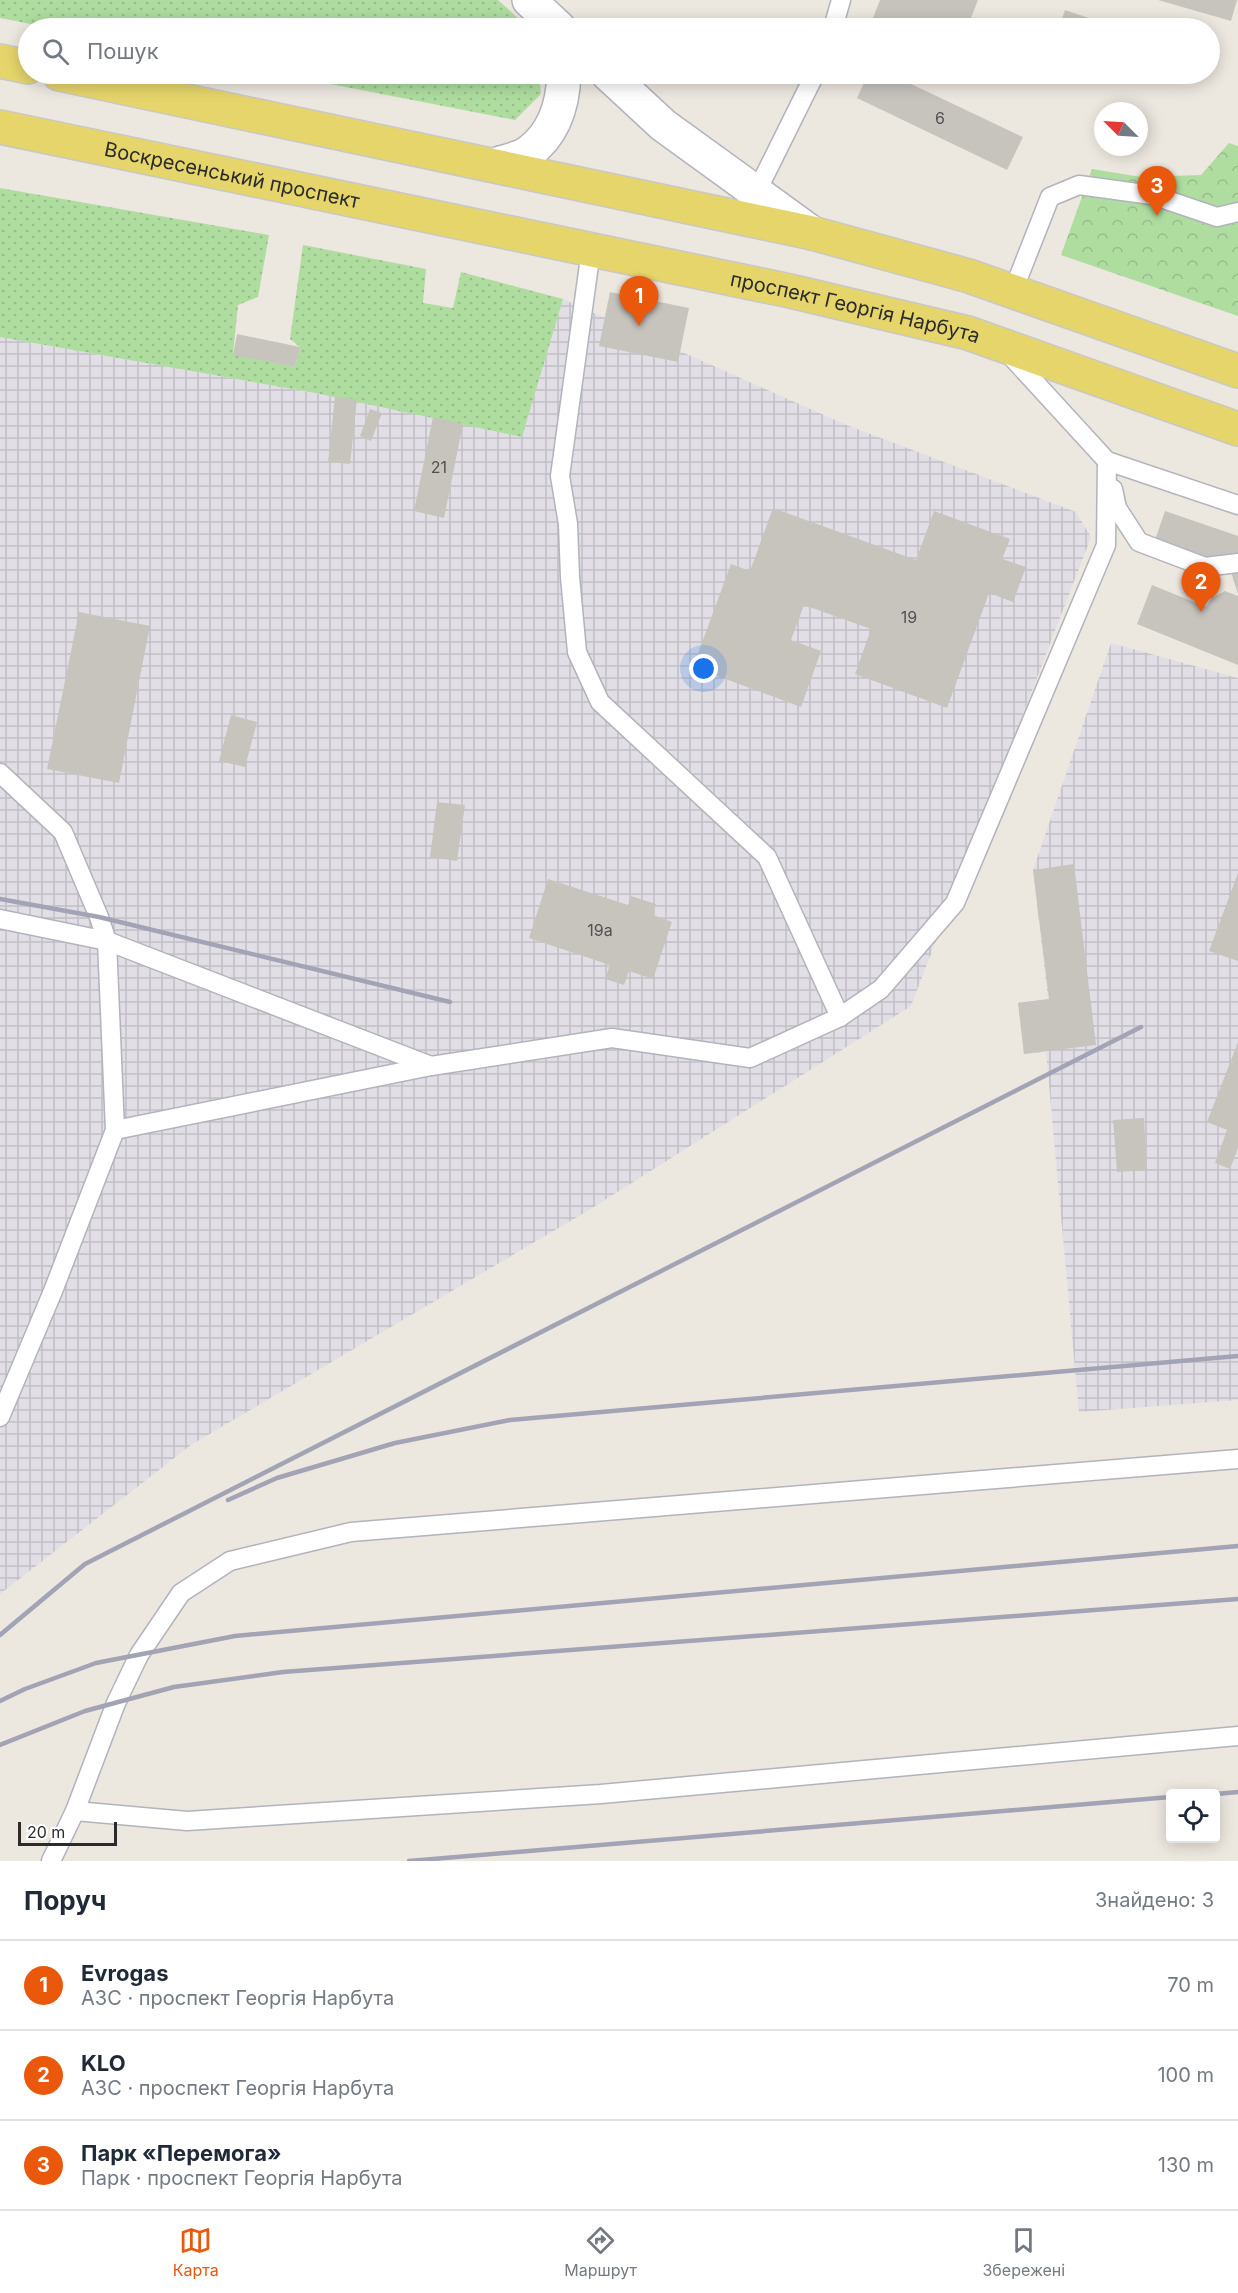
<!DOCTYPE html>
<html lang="uk">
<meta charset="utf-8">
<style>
:root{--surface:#fff;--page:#f6f6f7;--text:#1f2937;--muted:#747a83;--line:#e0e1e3;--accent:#ea580c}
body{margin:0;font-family:Inter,sans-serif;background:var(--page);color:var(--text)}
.controls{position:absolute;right:18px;bottom:18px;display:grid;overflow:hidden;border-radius:6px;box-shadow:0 3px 15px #0003}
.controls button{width:54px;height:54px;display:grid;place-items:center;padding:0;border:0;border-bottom:2px solid var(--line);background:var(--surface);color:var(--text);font:30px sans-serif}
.compass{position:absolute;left:1094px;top:102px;width:54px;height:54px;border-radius:50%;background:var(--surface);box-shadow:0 3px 15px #0003;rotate:294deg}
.scale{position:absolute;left:18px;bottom:15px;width:99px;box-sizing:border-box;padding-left:6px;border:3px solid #2b2b2b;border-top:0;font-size:16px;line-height:21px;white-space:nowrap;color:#2b2b2b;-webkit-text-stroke:4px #fff;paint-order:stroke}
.you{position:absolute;left:704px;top:669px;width:21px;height:21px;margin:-15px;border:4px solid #fff;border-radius:50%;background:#1a73e8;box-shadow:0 0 0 9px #1a73e833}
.badge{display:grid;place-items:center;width:39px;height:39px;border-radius:50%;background:var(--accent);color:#fff;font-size:20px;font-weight:700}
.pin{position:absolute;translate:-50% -50px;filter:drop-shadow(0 2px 3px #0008)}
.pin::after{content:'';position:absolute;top:32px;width:21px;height:18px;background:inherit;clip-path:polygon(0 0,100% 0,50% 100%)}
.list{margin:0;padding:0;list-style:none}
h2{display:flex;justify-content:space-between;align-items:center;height:78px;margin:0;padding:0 24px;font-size:26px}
h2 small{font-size:20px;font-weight:400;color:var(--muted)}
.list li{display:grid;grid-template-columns:39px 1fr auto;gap:18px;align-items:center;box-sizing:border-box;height:90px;padding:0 24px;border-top:2px solid var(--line)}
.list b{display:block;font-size:22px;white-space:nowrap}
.list p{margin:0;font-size:20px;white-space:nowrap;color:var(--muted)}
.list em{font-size:20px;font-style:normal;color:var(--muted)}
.icon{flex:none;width:33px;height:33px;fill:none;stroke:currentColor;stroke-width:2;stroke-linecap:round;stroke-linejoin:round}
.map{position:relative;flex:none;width:1238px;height:1861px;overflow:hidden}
.search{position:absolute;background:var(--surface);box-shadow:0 3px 15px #0003;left:18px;right:18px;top:18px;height:66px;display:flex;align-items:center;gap:15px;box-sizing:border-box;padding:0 21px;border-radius:33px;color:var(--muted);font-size:22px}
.sheet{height:348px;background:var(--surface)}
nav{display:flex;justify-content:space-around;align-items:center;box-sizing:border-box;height:84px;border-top:2px solid var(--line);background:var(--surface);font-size:16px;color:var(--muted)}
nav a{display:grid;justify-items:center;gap:3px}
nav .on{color:var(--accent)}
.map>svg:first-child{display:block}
.industrial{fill:url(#industrial-grid)}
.grass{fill:url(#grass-dots)}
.park{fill:url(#park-crowns)}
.building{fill:#c7c4be}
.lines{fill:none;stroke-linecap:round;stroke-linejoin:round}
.lane-casing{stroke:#b2b3bd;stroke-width:21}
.street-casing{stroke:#b2b3bd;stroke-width:36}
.primary-casing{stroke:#c8c8c8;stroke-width:36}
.lane{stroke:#fff;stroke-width:18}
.street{stroke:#fff;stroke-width:33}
.primary{stroke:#e5d56b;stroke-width:33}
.rail{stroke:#a2a3b4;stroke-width:4.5}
.labels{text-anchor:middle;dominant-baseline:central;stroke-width:4.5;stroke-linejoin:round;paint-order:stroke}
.number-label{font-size:16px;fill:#525150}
.street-label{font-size:20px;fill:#2b2b2b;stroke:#fff}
</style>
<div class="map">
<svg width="1238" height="1861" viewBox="0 0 1238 1861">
<defs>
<pattern id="industrial-grid" width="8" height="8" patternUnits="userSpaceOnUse" patternTransform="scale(1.5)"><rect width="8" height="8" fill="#e1dfe5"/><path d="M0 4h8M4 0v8" fill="none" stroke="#c1c0c5"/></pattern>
<pattern id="grass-dots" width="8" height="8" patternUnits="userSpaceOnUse" patternTransform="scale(1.5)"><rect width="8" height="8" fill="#afdda0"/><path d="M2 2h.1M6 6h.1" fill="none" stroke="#97be8a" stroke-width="1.8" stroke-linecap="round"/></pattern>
<pattern id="park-crowns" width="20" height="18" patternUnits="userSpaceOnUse" patternTransform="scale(1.5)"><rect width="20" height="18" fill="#afdda0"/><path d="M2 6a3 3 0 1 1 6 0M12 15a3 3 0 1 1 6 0" fill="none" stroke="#97be8a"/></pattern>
</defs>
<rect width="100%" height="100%" fill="#ece7df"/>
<!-- industrial -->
<g class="industrial">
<path d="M563,299L844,424L1076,512L1091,537L911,1006L589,1210L191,1445L0,1594V337L315,393L522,436Z"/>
<path d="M1111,643L1238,678V1400L1079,1412L1046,1052L1024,1054L1018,1003L1048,999L1033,870Z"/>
</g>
<!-- grass -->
<g class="grass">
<path d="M0,0H498L529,28H51L0,18Z"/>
<path d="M279,74H539L541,94L515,120Z"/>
<path d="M0,188L269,235L258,297L238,305L233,354L295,367L300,347L290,339L303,245L426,269L423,303L453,308L461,272L563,299L522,437L315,393L0,337Z"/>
</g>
<!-- park -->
<path class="park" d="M1229,143L1238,146V316L1061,255L1092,169L1141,177L1201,175Z"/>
<!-- building -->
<g class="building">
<path d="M880,0H978L967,28H901L873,18Z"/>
<path d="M1158,0H1237L1231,21Z"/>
<path d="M1065,10L1092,19L1089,28H1059Z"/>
<path d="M868,74H890L1023,137L1007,170L857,98Z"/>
<path d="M610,292L689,308L678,362L599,346Z"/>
<path d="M237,334L300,347L295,367L233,355Z"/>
<path d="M335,397L357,399L350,464L328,462Z"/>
<path d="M370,409L382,413L371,441L360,436Z"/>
<path d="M433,417L463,424L444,518L414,511Z"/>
<path d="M773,508L916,560L934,511L1010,539L1002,559L1026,567L1013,602L989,593L947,708L855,674L871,629L804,605L791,640L821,651L801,707L693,667L731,564L750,571Z"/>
<path d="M1165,511L1238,536V594L1230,569L1154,543Z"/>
<path d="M1152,585L1206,607L1212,598L1225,591L1238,596V665L1137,624Z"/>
<path d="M79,612L150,626L119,783L47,769Z"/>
<path d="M231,715L257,722L245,767L219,761Z"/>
<path d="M437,802L465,805L457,861L430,857Z"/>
<path d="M1074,864L1096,1045L1024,1054L1018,1003L1049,999L1033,870Z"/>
<path d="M1238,873V961L1209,951Z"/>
<path d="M548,879L628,905L631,896L656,904L653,915L672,922L653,979L629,971L624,985L605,979L610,965L529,938Z"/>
<path d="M1238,1042V1148L1230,1169L1215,1163L1227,1130L1207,1122Z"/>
<path d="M1144,1118L1147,1170L1117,1172L1113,1120Z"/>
</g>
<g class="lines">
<!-- lane casing -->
<g class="lane-casing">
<g id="lane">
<path d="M833,28L841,0"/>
<path d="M756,193L815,74"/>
<path d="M591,250L560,476L568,524L570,577L577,652L600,702L767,857L840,1017"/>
<path d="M1013,291L1050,197L1079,185L1152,195L1217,217L1238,212"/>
<path d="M1009,354L1107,461L1238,505"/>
<path d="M1113,489L1117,508L1139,542L1205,567L1238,563"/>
<path d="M0,773L63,832L99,917L107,941L115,1130L53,1291L0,1417"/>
<path d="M0,919L107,941L431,1066"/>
<path d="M115,1130L431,1066L612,1038L750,1058L840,1017L881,989L955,903L1106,545L1107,461"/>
<path d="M75,1811L187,1821L601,1794L1238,1736"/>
<path d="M51,1861L75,1811L116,1703L139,1655L181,1593L230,1561L351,1532L1238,1459"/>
</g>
</g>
<!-- street casing -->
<g class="street-casing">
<g id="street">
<path d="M529,0L559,28"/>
<path d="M608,74L663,125L812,233"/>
<path d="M494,165C505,161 520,159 529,152C555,133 563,104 564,74"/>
</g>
</g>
<!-- primary casing -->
<g class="primary-casing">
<g id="primary">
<path d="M0,61L28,67"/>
<path d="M59,74L812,233L969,276L1238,371"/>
<path id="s1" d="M0,127L790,291L968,333L1238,429"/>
</g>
</g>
<!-- lane -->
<use href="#lane" class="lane"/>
<!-- street -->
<use href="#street" class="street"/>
<!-- primary -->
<use href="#primary" class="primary"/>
<!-- rail -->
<g class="rail">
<path d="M0,899L99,917L450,1002"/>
<path d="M228,1500L277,1478L395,1443L510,1420L1238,1356"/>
<path d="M0,1635L85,1564L1141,1027"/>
<path d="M0,1701L25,1689L96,1663L235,1636L1238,1546"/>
<path d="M0,1745L85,1711L174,1687L283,1672L1238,1599"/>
<path d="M1216,1794L1238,1792"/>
<path d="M409,1861L1170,1797"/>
</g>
</g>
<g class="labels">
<!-- number labels -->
<g class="number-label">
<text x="940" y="118">6</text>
<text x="439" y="467">21</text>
<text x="909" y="617">19</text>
<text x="600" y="930">19а</text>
</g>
<!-- street labels -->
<g class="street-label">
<text stroke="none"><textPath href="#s1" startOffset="237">Воскресенський проспект</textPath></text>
<text stroke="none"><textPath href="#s1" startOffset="874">проспект Георгія Нарбута</textPath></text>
</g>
</g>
</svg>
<div class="controls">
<button><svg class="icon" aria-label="locate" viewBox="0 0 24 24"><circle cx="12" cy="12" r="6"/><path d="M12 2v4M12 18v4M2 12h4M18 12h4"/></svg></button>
</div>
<svg class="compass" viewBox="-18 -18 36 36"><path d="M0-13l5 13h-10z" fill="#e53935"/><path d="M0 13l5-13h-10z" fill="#747a83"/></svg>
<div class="scale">20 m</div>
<div class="you"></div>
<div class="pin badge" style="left:639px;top:326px">1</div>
<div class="pin badge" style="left:1201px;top:612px">2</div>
<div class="pin badge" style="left:1157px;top:216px">3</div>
<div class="search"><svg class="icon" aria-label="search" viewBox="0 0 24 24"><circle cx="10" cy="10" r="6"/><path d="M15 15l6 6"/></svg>Пошук</div>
</div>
<section class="sheet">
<h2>Поруч<small>Знайдено: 3</small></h2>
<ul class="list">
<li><span class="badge">1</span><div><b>Evrogas</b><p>АЗС · проспект Георгія Нарбута</p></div><em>70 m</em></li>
<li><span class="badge">2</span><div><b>KLO</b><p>АЗС · проспект Георгія Нарбута</p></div><em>100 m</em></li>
<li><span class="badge">3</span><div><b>Парк «Перемога»</b><p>Парк · проспект Георгія Нарбута</p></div><em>130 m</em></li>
</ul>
</section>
<nav>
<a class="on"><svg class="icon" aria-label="map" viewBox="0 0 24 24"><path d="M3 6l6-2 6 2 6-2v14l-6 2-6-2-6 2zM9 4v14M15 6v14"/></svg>Карта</a>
<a><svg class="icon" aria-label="directions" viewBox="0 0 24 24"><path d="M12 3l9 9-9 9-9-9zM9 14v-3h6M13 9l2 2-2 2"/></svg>Маршрут</a>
<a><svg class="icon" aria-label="saved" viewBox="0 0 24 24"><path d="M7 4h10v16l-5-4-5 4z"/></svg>Збережені</a>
</nav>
